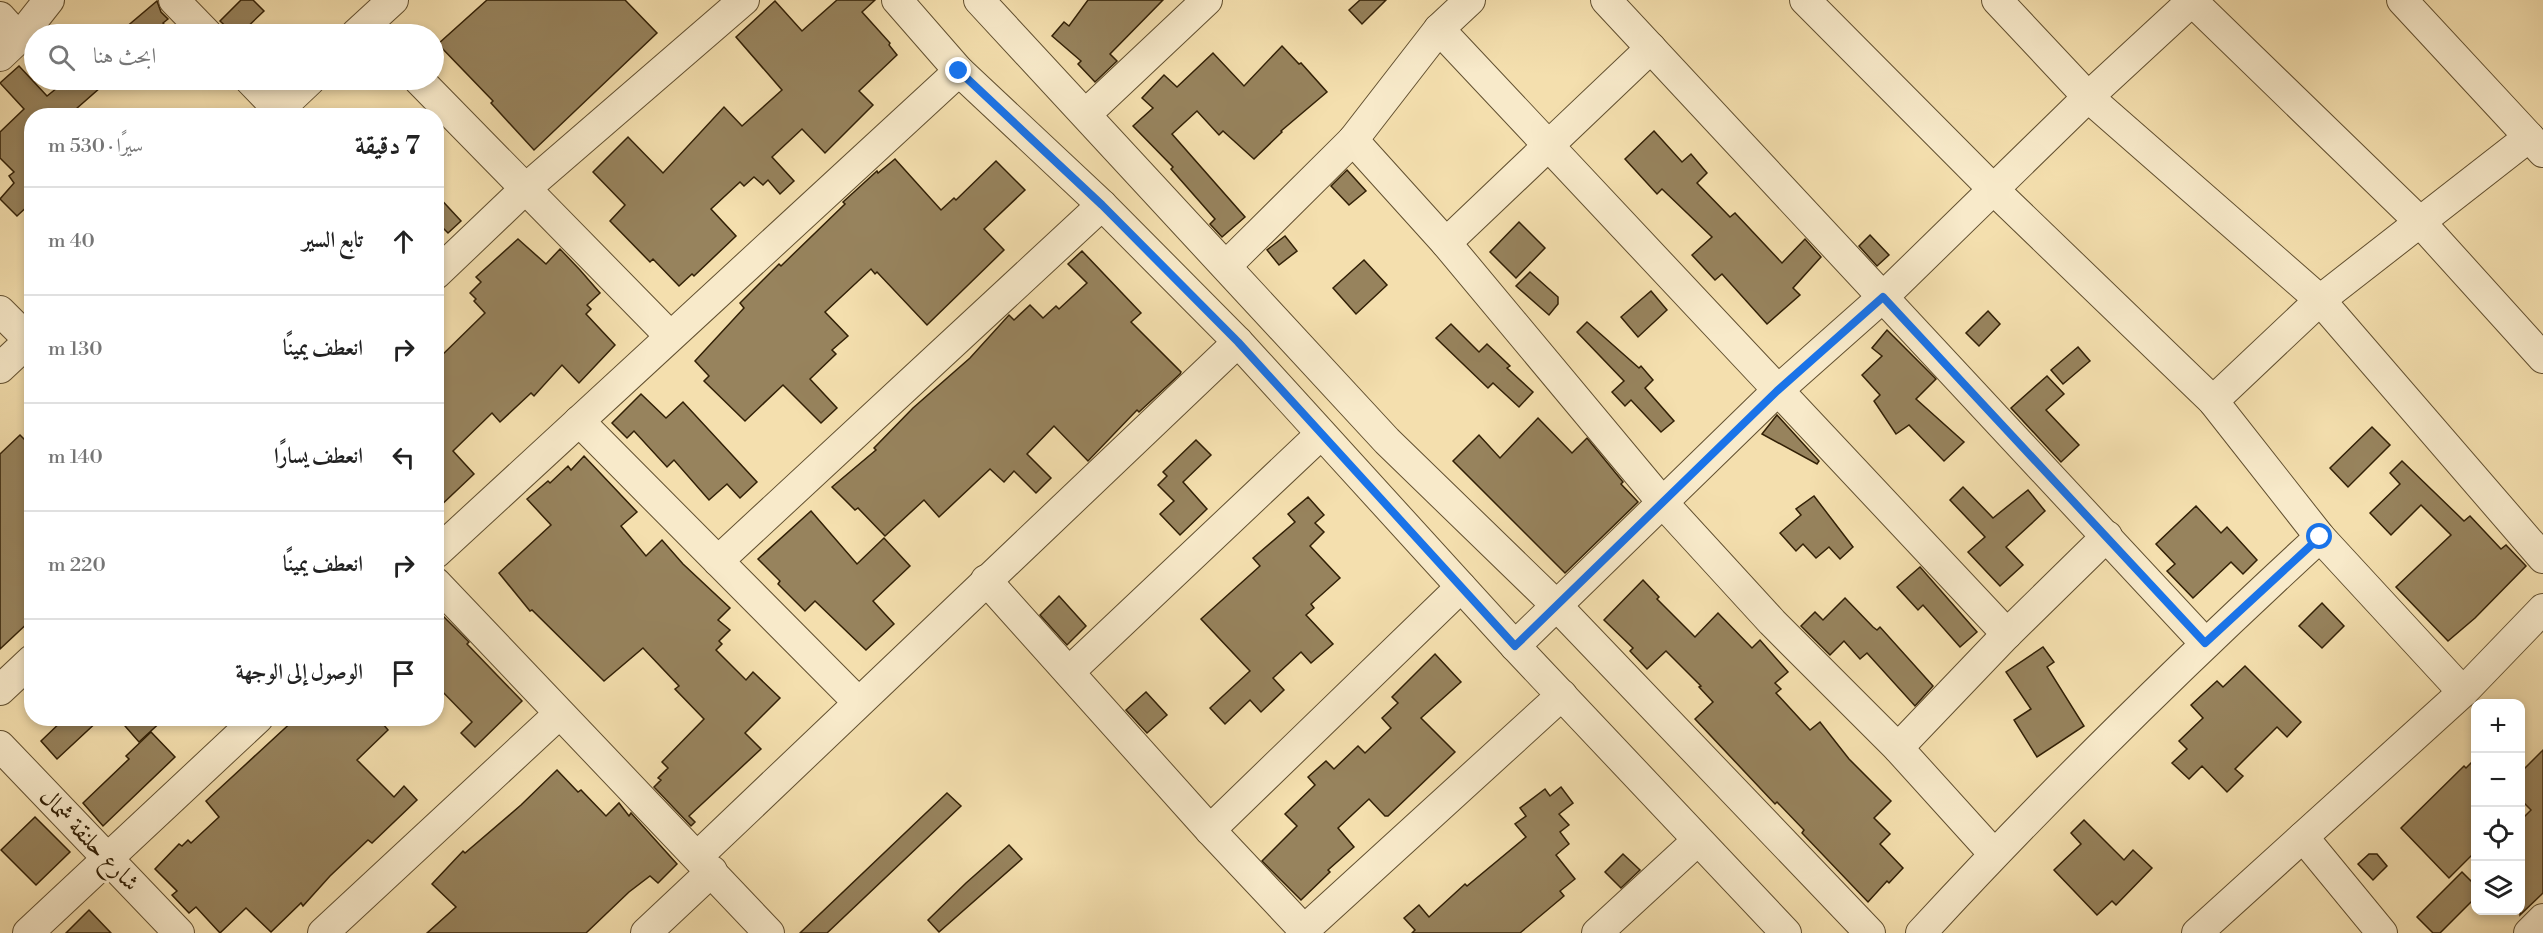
<!DOCTYPE html>
<html lang="ar">
<meta charset="utf-8">
<style>
:root{--surface:#fff;--page:#f6f6f6;--text:#222;--muted:#767676;--line:#e0e0e0}
body{margin:0;font-family:"Libre Bodoni",Amiri,serif;background:var(--page);color:var(--text);direction:rtl}
.controls{position:absolute;right:18px;bottom:18px;display:grid;overflow:hidden;border-radius:12px;box-shadow:0 3px 9px #0003}
.controls button{width:54px;height:54px;display:grid;place-items:center;padding:0;border:0;border-bottom:2px solid var(--line);background:var(--surface);color:var(--text);font:30px sans-serif}
.stop{position:absolute;width:18px;height:18px;margin:-14px;border:4px solid #1a73e8;border-radius:50%;background:#fff}
.stop.end{background:#1a73e8;border-color:#fff;box-shadow:0 2px 6px #0008}
.list{margin:0;padding:0;list-style:none}
h2{display:flex;justify-content:space-between;align-items:center;height:78px;margin:0;padding:0 24px;font-size:26px}
h2 small{font-size:20px;font-weight:400;color:var(--muted)}
.list li{display:grid;grid-template-columns:39px 1fr auto;gap:18px;align-items:center;box-sizing:border-box;height:108px;padding:0 24px;border-top:2px solid var(--line)}
.list b{display:block;font-size:22px;white-space:nowrap}
.list em{font-size:20px;font-style:normal;color:var(--muted)}
.icon{flex:none;width:33px;height:33px;fill:none;stroke:currentColor;stroke-width:2;stroke-linecap:round;stroke-linejoin:round}
.map{position:relative;flex:none;width:2543px;height:933px;overflow:hidden;direction:ltr}
.search{position:absolute;background:var(--surface);box-shadow:0 3px 9px #0003;left:24px;top:24px;width:420px;height:66px;display:flex;align-items:center;gap:15px;box-sizing:border-box;padding:0 21px;border-radius:33px;color:var(--muted);font-size:22px}
.panel{position:absolute;background:var(--surface);box-shadow:0 3px 9px #0003;left:24px;top:108px;width:420px;height:618px;border-radius:24px;direction:rtl}
.map>svg:first-child{display:block}
.building{fill:#97835d;stroke:#322006;stroke-width:1.5}
.lines{fill:none;stroke-linecap:round;stroke-linejoin:round}
.minor-casing{stroke:#625030;stroke-width:32}
.minor{stroke:#f8eaca;stroke-width:30}
.route{stroke:#1a73e8;stroke-width:8}
.labels{text-anchor:middle;dominant-baseline:central;stroke-width:6;stroke-linejoin:round;paint-order:stroke}
.street-label{font-size:24px;fill:#322006;stroke:#f8eaca}
</style>
<div class="map">
<svg width="2543" height="933" viewBox="0 0 2543 933">
<rect width="100%" height="100%" fill="#f4dfae"/>
<filter id="stains"><feTurbulence type="fractalNoise" baseFrequency=".00333" numOctaves="4"/><feColorMatrix values="0 0 0 0 .2 0 0 0 0 .09 0 0 0 0 .02 0 0 0 .5 -.17"/></filter>
<radialGradient id="worn" r=".72"><stop offset=".6" stop-color="#630" stop-opacity="0"/><stop offset="1" stop-color="#630" stop-opacity=".3"/></radialGradient>
<!-- building -->
<g class="building">
<path d="M241,0H253L264,11L240,34H234L220,21Z"/>
<path d="M487,0H625L657,33L534,150L491,103L493,101L438,44Z"/>
<path d="M837,0H875L862,12L890,43L889,45L897,55L859,91L873,105L825,153L802,129L772,157L794,181L780,194L768,180L763,185L754,177L744,186L740,182L711,209L736,236L694,276L692,274L679,286L653,259L650,262L610,221L625,205L593,172L628,137L663,173L724,107L742,126L782,90L736,37L775,1L802,31Z"/>
<path d="M1088,0H1163L1110,54L1117,61L1095,82L1078,64L1081,61L1052,36L1064,22L1069,26Z"/>
<path d="M1360,0H1386L1362,24L1349,10Z"/>
<path d="M157,1L161,12L168,19L163,23L173,34H118Z"/>
<path d="M1282,46L1299,64L1301,63L1327,92L1281,131L1282,132L1254,159L1223,131L1219,135L1197,111L1172,134L1245,217L1222,237L1210,224L1215,219L1171,169L1173,167L1133,126L1153,108L1142,98L1164,75L1177,87L1213,53L1244,86Z"/>
<path d="M19,66L47,96L67,80H109L68,116H32V202L17,216L0,199L14,183L9,176L14,172L0,158V132L24,109L0,83Z"/>
<path d="M1654,131L1682,162L1691,154L1707,173L1697,183L1730,217L1735,213L1782,263L1805,239L1821,257L1793,288L1800,295L1767,324L1722,274L1715,280L1692,255L1712,237L1662,189L1657,194L1625,159Z"/>
<path d="M895,159L941,210L954,198L956,200L996,161L1025,190L984,229L1004,250L927,325L877,272L875,274L871,269L825,312L848,336L832,350L836,354L810,379L837,408L821,423L783,385L745,421L704,381L709,376L695,361L744,308L740,303L779,264L781,266L845,204L843,202L854,192L877,171L878,173Z"/>
<path d="M1347,170L1366,191L1349,205L1331,186Z"/>
<path d="M436,194L461,221L448,233L436,221Z"/>
<path d="M1519,222L1545,248L1516,278L1490,252Z"/>
<path d="M1870,235L1889,255L1877,266L1859,246Z"/>
<path d="M1285,236L1297,251L1279,265L1267,250Z"/>
<path d="M518,239L546,264L560,249L580,270L600,293L587,305L591,309L586,314L615,345L579,383L562,365L534,396L531,393L500,422L492,413L453,451L474,474L436,510V361L485,313L474,301L476,299L470,293L481,282L476,277Z"/>
<path d="M1082,251L1141,313L1131,322L1181,372L1180,374L1139,412L1137,410L1088,461L1054,426L1027,454L1051,478L1036,493L1014,471L1004,482L990,469L939,517L924,500L885,536L858,508L855,510L832,487L876,450L874,448L913,408L970,358L1009,315L1014,320L1030,305L1043,318L1056,306L1059,309L1087,283L1068,264Z"/>
<path d="M1364,260L1387,285L1356,314L1333,288Z"/>
<path d="M1530,272L1558,297V304L1549,315L1516,286Z"/>
<path d="M1651,291L1667,310L1638,337L1621,317Z"/>
<path d="M1988,311L2000,324L1979,346L1966,333Z"/>
<path d="M1587,322L1639,368L1641,366L1653,380L1645,388L1674,421L1661,432L1631,400L1625,406L1612,392L1624,381L1577,332Z"/>
<path d="M1451,324L1479,352L1487,344L1510,366L1507,368L1533,392L1519,407L1493,383L1488,388L1436,338Z"/>
<path d="M1887,330L1936,379L1916,399L1964,442L1944,461L1909,425L1896,434L1874,401L1880,395L1862,375L1882,356L1872,348Z"/>
<path d="M2078,347L2090,361L2063,384L2051,370Z"/>
<path d="M2047,376L2064,394L2046,410L2079,445L2061,462L2011,408Z"/>
<path d="M641,394L666,418L683,402L757,482L740,498L727,484L709,500L674,460L667,467L634,431L627,438L612,423Z"/>
<path d="M1777,415L1819,461L1817,464L1762,434Z"/>
<path d="M1538,418L1572,453L1587,438L1623,482L1621,484L1638,502L1565,573L1453,461L1479,435L1500,458Z"/>
<path d="M2372,427L2390,445L2348,487L2330,468Z"/>
<path d="M20,435L32,447V619L0,649V454Z"/>
<path d="M1196,440L1211,455L1183,482L1207,509L1180,535L1160,514L1174,501L1158,485L1167,476L1163,472Z"/>
<path d="M584,456L637,512L621,526L646,556L662,540L683,564L730,608L718,620L730,630L719,641L722,644L716,650L746,680L753,672L780,698L745,733L761,749L689,816L695,822L691,826L654,787L661,780L658,778L668,768L662,762L704,719L675,689L679,686L643,648L604,681L532,610L530,611L499,573L551,525L527,499L548,481L550,483L568,466L571,470Z"/>
<path d="M2402,461L2464,521L2470,516L2501,549L2506,545L2526,566L2475,618L2448,641L2396,587L2451,535L2421,505L2391,535L2370,513L2400,484L2390,473Z"/>
<path d="M1963,487L1993,518L2028,490L2045,511L2006,547L2023,565L2000,586L1968,552L1985,537L1950,500Z"/>
<path d="M1814,496L1853,547L1840,559L1829,547L1816,558L1803,544L1796,551L1780,533L1801,515L1796,509Z"/>
<path d="M1308,497L1324,515L1315,523L1324,532L1310,546L1340,578L1311,604L1314,608L1306,615L1333,644L1311,663L1301,652L1273,678L1284,690L1261,712L1250,700L1225,724L1210,708L1250,671L1201,619L1260,566L1253,558L1295,522L1288,514Z"/>
<path d="M2196,506L2221,533L2227,527L2257,560L2243,574L2231,562L2193,598L2167,571L2175,564L2156,544Z"/>
<path d="M811,511L857,564L884,538L910,566L873,601L894,624L866,650L815,601L805,611L778,584L780,581L758,559Z"/>
<path d="M1920,567L1977,632L1960,647L1923,605L1918,610L1897,587Z"/>
<path d="M1643,580L1659,597L1657,599L1695,637L1718,613L1752,648L1760,640L1788,672L1775,683L1781,689L1776,693L1810,730L1820,722L1849,759L1891,801L1874,818L1890,834L1880,844L1903,868L1889,883L1887,881L1868,902L1802,833L1804,830L1777,802L1775,804L1695,719L1713,702L1699,687L1701,686L1666,651L1647,669L1630,651L1633,648L1604,620Z"/>
<path d="M1059,596L1086,626L1067,645L1040,615Z"/>
<path d="M1845,598L1873,627L1877,630L1880,627L1933,686L1915,706L1867,653L1860,659L1844,641L1830,655L1801,626L1815,612L1823,620Z"/>
<path d="M2322,603L2344,626L2322,648L2299,626Z"/>
<path d="M436,609L469,642L467,644L522,701L475,747L461,733L472,722L436,685Z"/>
<path d="M2043,647L2054,662L2047,667L2084,726L2037,757L2014,720L2031,709L2006,672Z"/>
<path d="M1435,654L1461,682L1421,718L1455,752L1388,816H1385L1369,799L1338,828L1354,847L1328,870L1330,872L1301,900L1262,861L1297,826L1285,814L1315,785L1308,777L1326,761L1334,769L1358,746L1365,753L1391,728L1382,718L1398,703L1392,697Z"/>
<path d="M2245,666L2301,722L2287,737L2277,727L2235,769L2243,776L2227,792L2202,766L2189,779L2172,763L2187,749L2179,741L2203,718L2191,705L2217,681L2223,687Z"/>
<path d="M1146,692L1167,715L1147,733L1126,710Z"/>
<path d="M65,718H101L57,759L41,741Z"/>
<path d="M118,718H165L139,742Z"/>
<path d="M296,718H378L388,730L357,760L394,797L404,786L417,800L372,843L368,840L330,876L303,906L301,903L271,932L246,908L220,933L196,907L189,913L172,895L177,891L155,869L179,844L182,846L188,840L191,843L219,817L206,801Z"/>
<path d="M151,732L175,757L103,826L83,803L129,759L126,756Z"/>
<path d="M2543,750V893L2520,915V821L2531,810L2520,799V773Z"/>
<path d="M2475,759V852L2449,878L2401,828L2464,766L2466,768Z"/>
<path d="M557,770L578,792L581,790L606,816L619,803L629,816L631,813L677,864L658,883L650,876L629,892L586,933H427L456,907L432,884L463,851L465,853L521,805Z"/>
<path d="M1561,787L1573,803L1559,814L1569,825L1560,832L1569,844L1556,855L1575,879L1560,891L1564,896L1520,933H1412L1415,930L1404,918L1419,905L1429,917L1465,884L1467,886L1526,837L1515,824L1526,816L1520,808L1545,789L1550,796Z"/>
<path d="M947,793L961,806L827,933H800Z"/>
<path d="M35,817L70,852L36,885L1,850Z"/>
<path d="M2084,820L2124,860L2133,850L2152,868L2116,905L2112,901L2097,915L2054,870L2081,844L2071,833Z"/>
<path d="M1009,845L1022,859L939,932L928,920L966,883Z"/>
<path d="M1623,854L1640,870L1621,888L1605,872Z"/>
<path d="M2369,854H2377L2387,866L2373,880L2358,864Z"/>
<path d="M2462,872L2475,885V898L2440,933H2433L2417,917Z"/>
<path d="M89,910L111,933H66Z"/>
</g>
<g class="lines">
<!-- minor casing -->
<g class="minor-casing">
<g id="minor">
<path d="M174,0L207,34"/>
<path d="M897,0L959,71L1102,205L1238,342L1515,646L1786,933"/>
<path d="M979,0L1387,441L1556,605L1870,933"/>
<path d="M1606,0L2205,643"/>
<path d="M1805,0L1994,190L2213,401L2320,537L2463,692"/>
<path d="M1997,0L2088,97L2320,300L2543,558"/>
<path d="M2191,0L2420,222L2543,358"/>
<path d="M2402,0L2543,152"/>
<path d="M0,17L19,38"/>
<path d="M1439,29L2007,634"/>
<path d="M356,34L393,0"/>
<path d="M0,56L19,38L49,0"/>
<path d="M250,80L279,110"/>
<path d="M419,80L670,336"/>
<path d="M1086,114L1207,0"/>
<path d="M272,116L310,80"/>
<path d="M1353,140L1446,243L1663,503L1772,622L1898,748L1994,854"/>
<path d="M1446,243L1651,48"/>
<path d="M1226,266L1353,140L1439,29L1470,0"/>
<path d="M436,274L524,190L744,0"/>
<path d="M0,311L29,340"/>
<path d="M0,368L32,338"/>
<path d="M2213,401L2320,300L2529,137"/>
<path d="M579,421L858,702"/>
<path d="M436,553L959,71"/>
<path d="M718,561L1102,205"/>
<path d="M986,580L1210,830L1304,930"/>
<path d="M436,583L769,933"/>
<path d="M1515,646L1777,391L1883,297L2088,97L2193,0"/>
<path d="M1069,672L1320,435"/>
<path d="M0,690L32,660"/>
<path d="M0,746L179,933"/>
<path d="M1898,748L2007,634L2107,536"/>
<path d="M1210,830L1461,587"/>
<path d="M2303,837L2382,933"/>
<path d="M698,856L1238,342"/>
<path d="M28,933L258,718"/>
<path d="M323,933L559,714"/>
<path d="M646,933L712,871"/>
<path d="M1301,933L1562,695"/>
<path d="M1597,933L1697,841"/>
<path d="M1921,933C2048,795 2182,664 2320,537"/>
<path d="M2197,933L2463,692L2543,609"/>
<path d="M2529,933L2543,919"/>
</g>
</g>
<!-- minor -->
<use href="#minor" class="minor"/>
</g>
<g class="lines">
<!-- route -->
<path class="route" d="M959,71L1102,205L1238,342L1515,646L1777,391L1883,297L2205,643L2320,537"/>
</g>
<g class="labels">
<!-- street labels -->
<g class="street-label">
<text transform="translate(89 840) rotate(46)">شارع حلنقة شمال</text>
</g>
</g>
<rect width="100%" height="100%" filter="url(#stains)"/>
<rect width="100%" height="100%" fill="url(#worn)"/>
</svg>
<div class="controls">
<button>+</button>
<button>−</button>
<button><svg class="icon" aria-label="locate" viewBox="0 0 24 24"><circle cx="12" cy="12" r="6"/><path d="M12 2v4M12 18v4M2 12h4M18 12h4"/></svg></button>
<button><svg class="icon" aria-label="layers" viewBox="0 0 24 24"><path d="M12 4l9 5-9 5-9-5zM3 14l9 5 9-5"/></svg></button>
</div>
<div class="stop" style="left:2320px;top:537px"></div>
<div class="stop end" style="left:959px;top:71px"></div>
<div class="search"><svg class="icon" aria-label="search" viewBox="0 0 24 24"><circle cx="10" cy="10" r="6"/><path d="M15 15l6 6"/></svg>ابحث هنا</div>
<section class="panel">
<h2>7 دقيقة<small>سيرًا · 530 m</small></h2>
<ul class="list">
<li><svg class="icon" aria-label="ahead" viewBox="0 0 24 24"><path d="M12 20V5M6 11l6-6 6 6"/></svg><div><b>تابع السير</b></div><em>40 m</em></li>
<li><svg class="icon" aria-label="right" viewBox="0 0 24 24"><path d="M7 20v-9h11M14 6l5 5-5 5"/></svg><div><b>انعطف يمينًا</b></div><em>130 m</em></li>
<li><svg class="icon" aria-label="left" viewBox="0 0 24 24"><path d="M17 20v-9H6M10 6l-5 5 5 5"/></svg><div><b>انعطف يسارًا</b></div><em>140 m</em></li>
<li><svg class="icon" aria-label="right" viewBox="0 0 24 24"><path d="M7 20v-9h11M14 6l5 5-5 5"/></svg><div><b>انعطف يمينًا</b></div><em>220 m</em></li>
<li><svg class="icon" aria-label="arrive" viewBox="0 0 24 24"><path d="M6 21V4h12l-3 4 3 4H6"/></svg><div><b>الوصول إلى الوجهة</b></div></li>
</ul>
</section>
</div>
